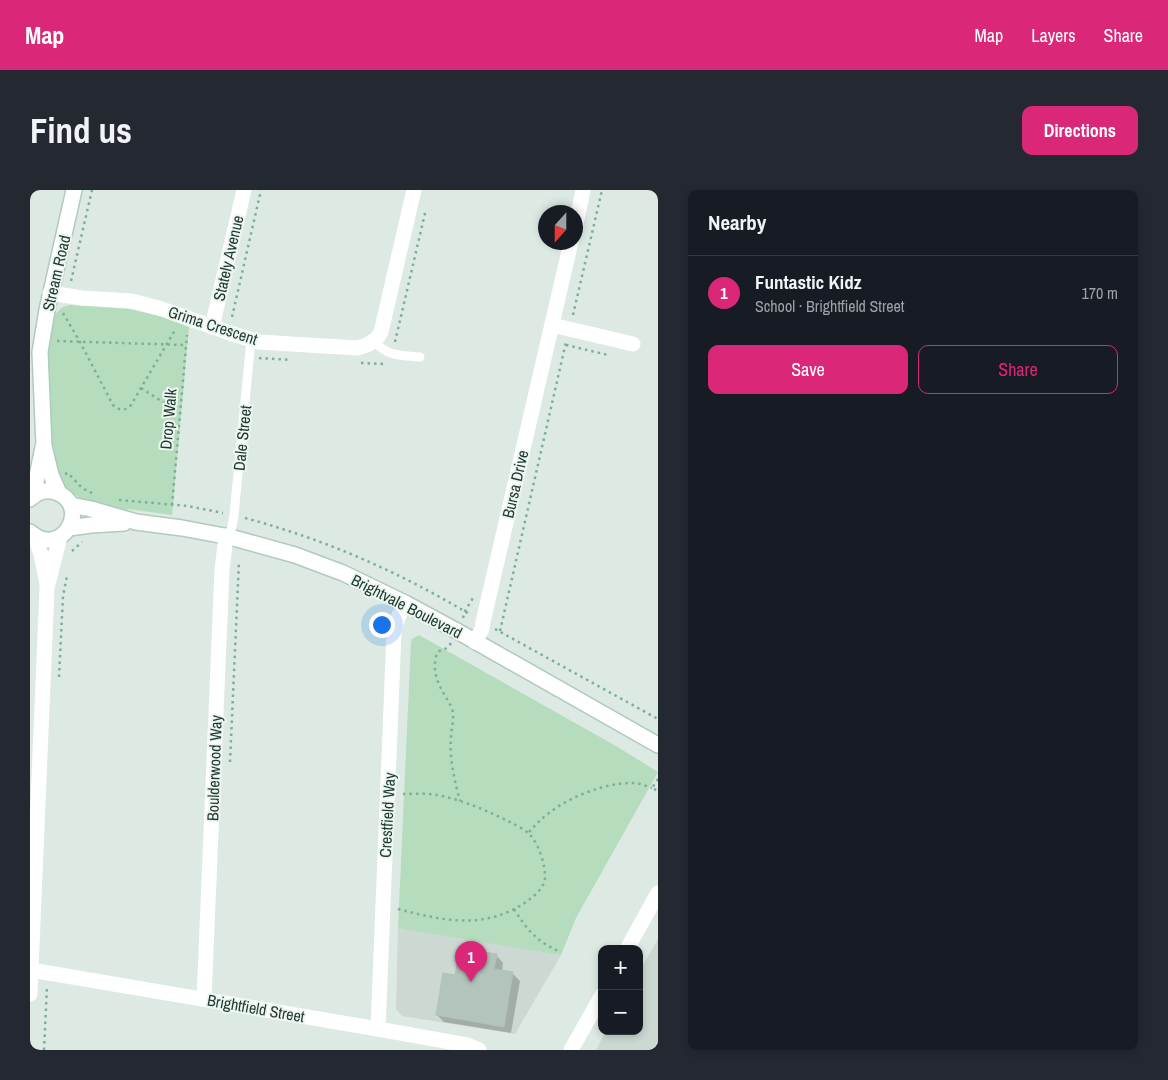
<!DOCTYPE html>
<meta charset="utf-8">
<style>
:root{--surface:#171b24;--page:#242831;--text:#f1f3f6;--muted:#9ea1a6;--line:#363941;--accent:#db2777}
body{margin:0;font-family:"Archivo Narrow",sans-serif;background:var(--page);color:var(--text)}
.controls{position:absolute;right:15px;bottom:15px;display:grid;overflow:hidden;border-radius:10px;box-shadow:0 2px 8px #0003}
.controls button{width:45px;height:45px;display:grid;place-items:center;padding:0;border:0;border-bottom:1px solid var(--line);background:var(--surface);color:var(--text);font:25px sans-serif}
.compass{position:absolute;left:508px;top:15px;width:45px;height:45px;border-radius:50%;background:var(--surface);box-shadow:0 2px 8px #0003;rotate:201deg}
.you{position:absolute;left:351px;top:434px;width:18px;height:18px;margin:-12px;border:4px solid #fff;border-radius:50%;background:#1a73e8;box-shadow:0 0 0 8px #1a73e833}
.badge{display:grid;place-items:center;width:32px;height:32px;border-radius:50%;background:var(--accent);color:#fff;font-size:16px;font-weight:700}
.pin{position:absolute;translate:-50% -41px;filter:drop-shadow(0 1px 2px #0008)}
.pin::after{content:'';position:absolute;top:26px;width:18px;height:15px;background:inherit;clip-path:polygon(0 0,100% 0,50% 100%)}
.list{margin:0;padding:0;list-style:none}
h2{display:flex;justify-content:space-between;align-items:center;height:65px;margin:0;padding:0 20px;font-size:21px}
h2 small{font-size:16px;font-weight:400;color:var(--muted)}
.list li{display:grid;grid-template-columns:32px 1fr auto;gap:15px;align-items:center;box-sizing:border-box;height:75px;padding:0 20px;border-top:1px solid var(--line)}
.list b{display:block;font-size:19px;white-space:nowrap}
.list p{margin:0;font-size:16px;white-space:nowrap;color:var(--muted)}
.list em{font-size:16px;font-style:normal;color:var(--muted)}
.actions{display:flex;gap:10px;padding:15px 20px}
.actions a{flex:1;padding:11px 0;border:1px solid var(--accent);border-radius:10px;text-align:center;font-size:18px;color:var(--accent)}
.actions .main{background:var(--accent);color:#fff}
.map{position:relative;flex:none;width:628px;height:860px;overflow:hidden;border-radius:10px}
header{display:flex;align-items:center;gap:30px;box-sizing:border-box;height:70px;padding:0 25px;background:var(--accent);color:#fff}
header strong{font-size:24px}
nav{display:flex;gap:28px;margin-inline-start:auto;font-size:18px}
.intro{display:flex;align-items:center;justify-content:space-between;box-sizing:border-box;height:120px;padding:0 30px}
h1{margin:0;font-size:35px}
.button{padding:12px 22px;border-radius:10px;background:var(--accent);color:#fff;font-size:18px;font-weight:700}
main{display:flex;gap:30px;padding:0 30px}
aside{flex:1;background:var(--surface);border-radius:10px;box-shadow:0 2px 8px #0003}
.map>svg:first-child{display:block}
.built{fill:#cbd9d2}
.green{fill:#b5dcbc}
.shadow{fill:#0003}
.building{fill:#b3c4bc;stroke:#b0c3ba}
.lines{fill:none;stroke-linecap:round;stroke-linejoin:round}
.secondary-casing{stroke:#b0cabe;stroke-width:18}
.path{stroke:#7dae9b;stroke-width:2.5;stroke-dasharray:2.5 4;stroke-linecap:butt}
.lane{stroke:#fff;stroke-width:9}
.street{stroke:#fff;stroke-width:15}
.secondary{stroke:#fff;stroke-width:15}
.labels{text-anchor:middle;dominant-baseline:central;stroke-width:4;stroke-linejoin:round;paint-order:stroke}
.street-label{font-size:16px;fill:#1f3930;stroke:#edf6f1}
</style>
<header>
<strong>Map</strong>
<nav><a>Map</a><a>Layers</a><a>Share</a></nav>
</header>
<div class="intro"><h1>Find us</h1><a class="button">Directions</a></div>
<main>
<div class="map">
<svg width="628" height="860" viewBox="0 0 628 860">
<rect width="100%" height="100%" fill="#ddeae3"/>
<!-- built -->
<g class="built">
<path d="M368,738L381,739L531,765L485,844L372,826L366,819Z"/>
<path d="M628,749V860H566L576,841H609V782Z"/>
</g>
<!-- green -->
<g class="green">
<path d="M41,115L99,119L130,126L159,137L142,325L98,319L93,323C71,317 47,312 33,293C27,285 23,267 22,257C20,246 21,234 21,223C20,198 14,150 24,128C27,120 32,116 41,115Z"/>
<path d="M389,445L586,556L628,582L546,728L531,765L368,738L381,452L382,449Z"/>
</g>
<!-- shadow -->
<path class="shadow" d="M466,765L473,773L472,782L483,784L490,791L481,843L414,832L407,825Z"/>
<!-- building -->
<path class="building" d="M434,759L467,764L464,779L483,782L474,837L406,825L413,783L425,785L428,770L432,771Z"/>
<g class="lines">
<!-- secondary casing -->
<g class="secondary-casing">
<g id="secondary">
<path d="M29,303L21,285L14,256L10,162L17,120L44,0"/>
<path d="M3,306L13,257"/>
<path d="M0,309C7,302 16,299 25,302C63,314 32,371 0,342"/>
<path d="M41,315L61,319L106,332L152,338L200,347L265,365L313,383L375,413L427,441L628,555"/>
<path d="M39,338L61,335L94,333"/>
</g>
</g>
<!-- path -->
<g class="path">
<path d="M41,91L62,0"/>
<path d="M33,123L50,152L83,215C89,221 96,221 101,215L145,140"/>
<path d="M543,125L572,0"/>
<path d="M202,127L231,0"/>
<path d="M27,151L155,155"/>
<path d="M365,152L396,19"/>
<path d="M536,155L578,165"/>
<path d="M229,168L261,170"/>
<path d="M331,173L354,174L355,172"/>
<path d="M111,198L150,223"/>
<path d="M35,284L38,283L52,298L62,303"/>
<path d="M89,310L158,316L193,323"/>
<path d="M142,315L157,145"/>
<path d="M215,328C297,350 369,382 441,425"/>
<path d="M42,361L52,352"/>
<path d="M433,428L435,421L443,408"/>
<path d="M465,439L628,529"/>
<path d="M470,441L536,152"/>
<path d="M421,453C416,461 413,458 408,462C406,465 405,470 405,474C404,491 414,503 422,518C425,529 421,538 421,549C419,567 425,593 430,611"/>
<path d="M29,487L33,406L37,386"/>
<path d="M200,572L209,371"/>
<path d="M628,589L622,598L628,601"/>
<path d="M499,642C505,635 511,629 519,623C539,607 577,592 603,593C610,593 616,596 622,598"/>
<path d="M368,719C413,731 455,740 496,712C504,706 514,699 515,688C516,676 508,651 498,643C494,639 487,636 482,633C458,621 433,610 407,605C396,603 384,604 373,604"/>
<path d="M484,719C497,740 508,753 531,762"/>
<path d="M14,860L17,797"/>
</g>
<!-- lane -->
<g class="lane">
<path d="M344,151C358,167 370,165 390,167"/>
<path d="M200,347L204,325L221,150"/>
</g>
<!-- street -->
<g class="street">
<path d="M546,34L553,0"/>
<path d="M20,103L52,108L102,111L132,119L200,143L229,152L327,158C338,156 346,152 351,142L384,0"/>
<path d="M522,135L603,154"/>
<path d="M182,137L214,0"/>
<path d="M4,345L11,364L17,394"/>
<path d="M445,452L452,439L453,432L541,52"/>
<path d="M597,759L628,703"/>
<path d="M1,780L348,839L437,855L449,860"/>
<path d="M0,804L17,398L30,347"/>
<path d="M174,809L192,380L196,346"/>
<path d="M348,839L364,443L367,430L375,413"/>
<path d="M541,860L572,805"/>
</g>
<!-- secondary -->
<use href="#secondary" class="secondary"/>
</g>
<g class="labels">
<!-- street labels -->
<g class="street-label">
<text transform="translate(198 68) rotate(-77)">Stately Avenue</text>
<text transform="translate(26 83) rotate(-77)">Stream Road</text>
<text transform="translate(183 135) rotate(18)">Grima Crescent</text>
<text transform="translate(138 229) rotate(-85)">Drop Walk</text>
<text transform="translate(212 248) rotate(-84)">Dale Street</text>
<text transform="translate(485 294) rotate(-77)">Bursa Drive</text>
<text transform="translate(377 416) rotate(27)">Brightvale Boulevard</text>
<text transform="translate(184 578) rotate(-88)">Boulderwood Way</text>
<text transform="translate(357 625) rotate(-87)">Crestfield Way</text>
<text transform="translate(226 818) rotate(10)">Brightfield Street</text>
</g>
</g>
</svg>
<div class="controls">
<button>+</button>
<button>−</button>
</div>
<svg class="compass" viewBox="-18 -18 36 36"><path d="M0-13l5 13h-10z" fill="#e53935"/><path d="M0 13l5-13h-10z" fill="#9ea1a6"/></svg>
<div class="you"></div>
<div class="pin badge" style="left:441px;top:792px">1</div>
</div>
<aside>
<h2>Nearby<small></small></h2>
<ul class="list">
<li><span class="badge">1</span><div><b>Funtastic Kidz</b><p>School · Brightfield Street</p></div><em>170 m</em></li>
</ul>
<div class="actions"><a class="main">Save</a><a>Share</a></div>
</aside>
</main>
